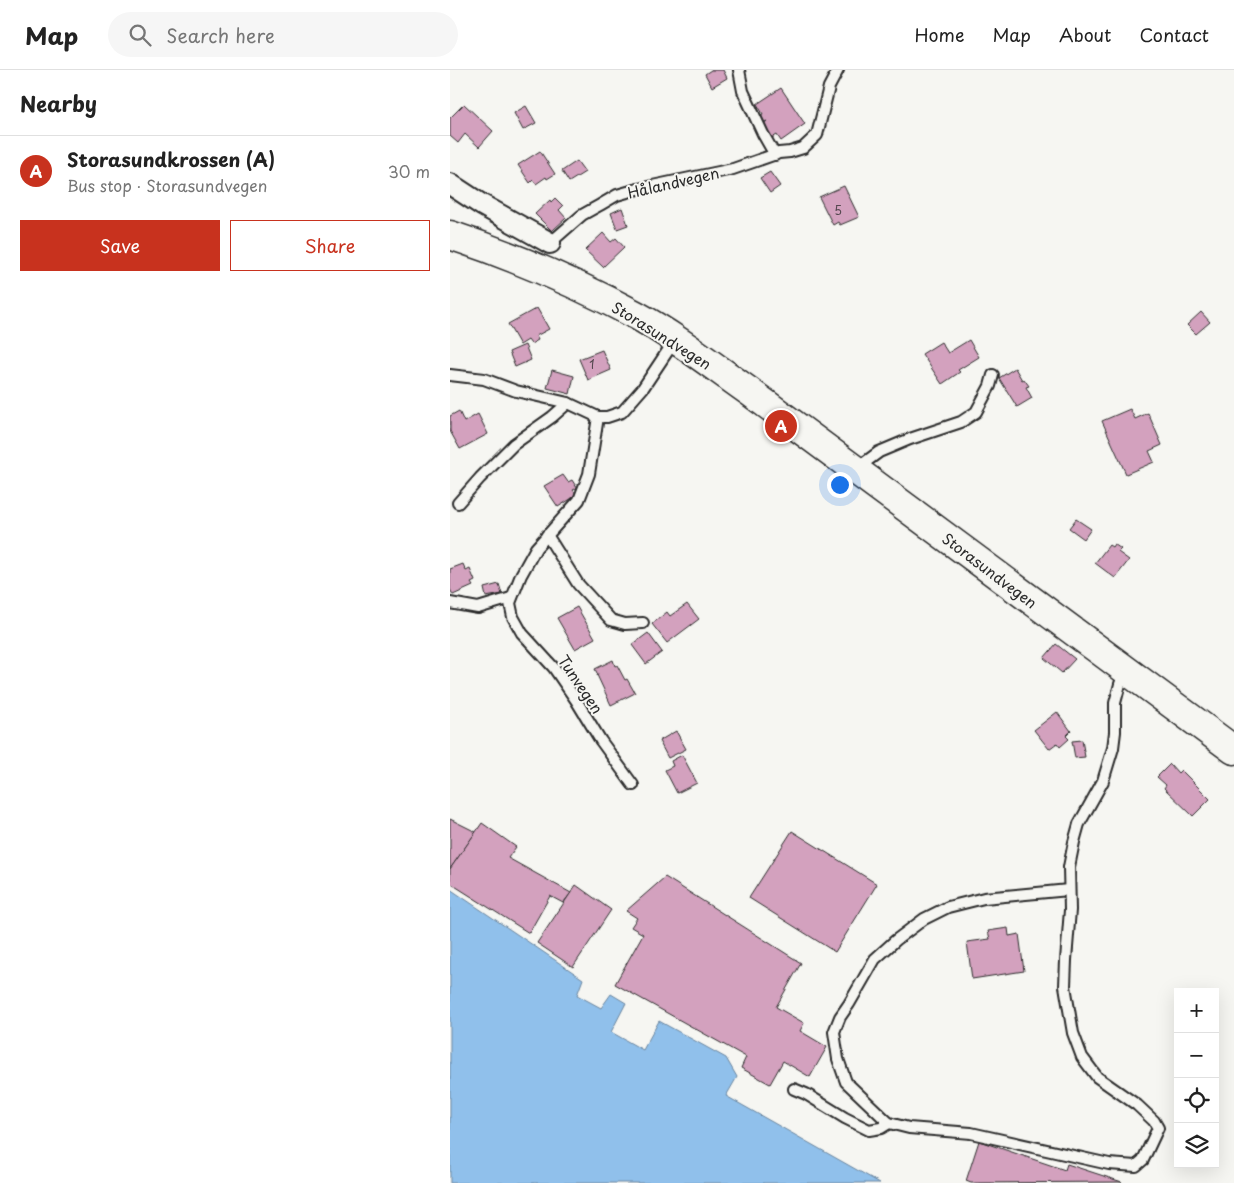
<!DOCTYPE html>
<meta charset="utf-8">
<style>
:root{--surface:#fff;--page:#f6f6f6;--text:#222;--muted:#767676;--line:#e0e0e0;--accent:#c8321e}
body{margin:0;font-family:"Playpen Sans",sans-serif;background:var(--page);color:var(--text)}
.controls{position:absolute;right:15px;bottom:15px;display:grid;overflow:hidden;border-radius:0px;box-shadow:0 5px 20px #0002}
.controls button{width:45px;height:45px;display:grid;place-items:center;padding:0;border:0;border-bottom:1px solid var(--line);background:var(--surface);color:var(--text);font:25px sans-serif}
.you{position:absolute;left:389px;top:414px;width:18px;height:18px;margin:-12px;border:4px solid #fff;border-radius:50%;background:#1a73e8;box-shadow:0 0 0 8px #1a73e833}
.badge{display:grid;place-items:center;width:32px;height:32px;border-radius:50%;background:var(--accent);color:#fff;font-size:16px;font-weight:700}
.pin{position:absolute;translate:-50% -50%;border:2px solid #fff;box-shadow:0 1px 5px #0006}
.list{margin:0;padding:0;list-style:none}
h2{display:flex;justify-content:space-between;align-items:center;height:65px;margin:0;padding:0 20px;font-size:21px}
h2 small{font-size:16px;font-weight:400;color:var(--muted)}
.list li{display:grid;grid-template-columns:32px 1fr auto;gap:15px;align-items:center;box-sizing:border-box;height:70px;padding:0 20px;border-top:1px solid var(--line)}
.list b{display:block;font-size:19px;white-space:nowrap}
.list p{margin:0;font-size:16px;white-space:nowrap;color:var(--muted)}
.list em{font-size:16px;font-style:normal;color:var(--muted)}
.actions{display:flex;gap:10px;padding:15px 20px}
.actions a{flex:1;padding:11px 0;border:1px solid var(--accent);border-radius:0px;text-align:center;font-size:18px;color:var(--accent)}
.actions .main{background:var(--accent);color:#fff}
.icon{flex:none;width:28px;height:28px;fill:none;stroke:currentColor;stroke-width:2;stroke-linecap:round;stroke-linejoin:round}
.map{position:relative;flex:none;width:784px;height:1113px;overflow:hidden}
header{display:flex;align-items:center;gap:30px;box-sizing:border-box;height:70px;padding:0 25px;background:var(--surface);border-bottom:1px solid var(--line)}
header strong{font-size:24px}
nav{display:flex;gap:28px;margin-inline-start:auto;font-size:18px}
.search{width:350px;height:45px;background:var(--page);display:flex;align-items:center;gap:12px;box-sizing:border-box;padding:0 18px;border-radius:28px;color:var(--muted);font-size:19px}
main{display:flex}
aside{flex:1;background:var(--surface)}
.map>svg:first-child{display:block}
.water{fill:#90c0eb;stroke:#68849e}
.building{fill:#d3a1be;stroke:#2b2b2b}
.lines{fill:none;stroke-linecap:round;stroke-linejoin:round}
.lane-casing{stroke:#2b2b2b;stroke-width:14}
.street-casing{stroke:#2b2b2b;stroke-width:24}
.secondary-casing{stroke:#2b2b2b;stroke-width:31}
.lane{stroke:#f6f6f2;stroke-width:10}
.street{stroke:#f6f6f2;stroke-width:20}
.secondary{stroke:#f6f6f2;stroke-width:28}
.labels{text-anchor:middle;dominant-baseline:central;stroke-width:4;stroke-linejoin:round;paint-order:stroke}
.number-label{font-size:12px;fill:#554850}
.street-label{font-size:15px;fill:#2b2b2b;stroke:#f6f6f2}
</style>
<header>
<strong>Map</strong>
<div class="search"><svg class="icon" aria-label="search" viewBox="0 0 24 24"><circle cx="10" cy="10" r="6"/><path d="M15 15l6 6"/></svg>Search here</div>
<nav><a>Home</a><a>Map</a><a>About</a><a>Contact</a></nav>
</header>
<main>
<aside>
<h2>Nearby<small></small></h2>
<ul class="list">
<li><span class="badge">A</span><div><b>Storasundkrossen (A)</b><p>Bus stop · Storasundvegen</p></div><em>30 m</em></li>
</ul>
<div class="actions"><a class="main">Save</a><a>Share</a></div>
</aside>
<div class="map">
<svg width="784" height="1113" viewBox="0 0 784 1113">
<rect width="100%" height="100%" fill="#f6f6f2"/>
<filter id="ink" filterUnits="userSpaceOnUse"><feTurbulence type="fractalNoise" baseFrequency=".02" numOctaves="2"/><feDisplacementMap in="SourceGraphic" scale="10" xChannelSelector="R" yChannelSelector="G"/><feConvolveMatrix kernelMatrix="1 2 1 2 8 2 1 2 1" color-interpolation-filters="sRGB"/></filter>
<g filter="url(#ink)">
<!-- water -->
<path class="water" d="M0,819L133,909L127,925L151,938L161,924L176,933L161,962L193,980L209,951L276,988L287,1007L276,1026L430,1113H0Z"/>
<!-- building -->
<g class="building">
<path d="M261,0H273L277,8L262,17L255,4Z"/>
<path d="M331,18L355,54L331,71L327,65L322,68L313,54L317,51L313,53L309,46L313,44L307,34Z"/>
<path d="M14,34L43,61L29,77L15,64L8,73L0,66V48Z"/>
<path d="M76,36L86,53L73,60L64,43Z"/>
<path d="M90,81L105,104L97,109L96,107L86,114L83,110L80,113L68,95Z"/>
<path d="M127,91L135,102L119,112L112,101Z"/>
<path d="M320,102L330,116L320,123L310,108Z"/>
<path d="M394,116L409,147L390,155L388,152L383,155L369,127Z"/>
<path d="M105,128L113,136L109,140L116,148L102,161L85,144L100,130L101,132Z"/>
<path d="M172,138L178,155L167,159L161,143Z"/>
<path d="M153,163L161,172L166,168L174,177L153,197L135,180Z"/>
<path d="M87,238L99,259L86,266L88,270L81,274L78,270L70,275L58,254Z"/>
<path d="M751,242L760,252L746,264L737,255Z"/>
<path d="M519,270L529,287L508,300L510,302L492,314L472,284L491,272L498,283Z"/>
<path d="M75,275L81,290L65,297L59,282Z"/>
<path d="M152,280L161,300L138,310L129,289Z"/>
<path d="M565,298L572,310L574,309L579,316L576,317L582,328L567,337L549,308Z"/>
<path d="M102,300L124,306L120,324L97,318Z"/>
<path d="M680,339L685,349L698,343L712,375L699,381L704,392L676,404L652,351Z"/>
<path d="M9,341L14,352L28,344L38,364L10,379L0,361V346Z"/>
<path d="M113,405L118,412L122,410L127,418L123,420L127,425L108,437L94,416Z"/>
<path d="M626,449L641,459L634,469L619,458Z"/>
<path d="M664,474L671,479L668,482L679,490L665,508L645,493L659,475L662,477Z"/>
<path d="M13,494L16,501L20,499L25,511L21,513L23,516L3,525L0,519V499Z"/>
<path d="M49,514L52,524L36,527L34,518Z"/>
<path d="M237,534L249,549L217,573L202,554L217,542L220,546Z"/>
<path d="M127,537L145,568L125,579L107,548Z"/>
<path d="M198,563L212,582L196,594L182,575Z"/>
<path d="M606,574L625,589L612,603L594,588Z"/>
<path d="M163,590L165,596L167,595L175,610L177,609L185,623L161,635L147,605H148L145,599Z"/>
<path d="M607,642L621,661L616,666L619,669L610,677L607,673L599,679L584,660Z"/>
<path d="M226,661L236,679L218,688L209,671Z"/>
<path d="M632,670L635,687L625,688L622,671Z"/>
<path d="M232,685L247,713L227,723L215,700L223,696L221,691Z"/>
<path d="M720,694L728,703L731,700L760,729L743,746L714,718L716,715L707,707Z"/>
<path d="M0,749L26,762L0,799Z"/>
<path d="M32,753L66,777L58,788L121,823L113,833L100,826L79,863L0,813V799Z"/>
<path d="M342,761L427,814L385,882L299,828Z"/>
<path d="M215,807L351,893L326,937L354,953L350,961L377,977L360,1007L333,991L320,1014L291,998L296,987L165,914L193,864L181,857L187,848L176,841Z"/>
<path d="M126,815L161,840L123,897L87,873Z"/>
<path d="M558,858L559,866L569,864L574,901L522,909L517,872L540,869L538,861Z"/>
<path d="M529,1071L615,1100L617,1094L672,1112L521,1113L516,1111Z"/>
</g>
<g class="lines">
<!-- lane casing -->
<g class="lane-casing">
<g id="lane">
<path d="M289,0L293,21L313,64L325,85"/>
<path d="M100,173L132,145L150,135L167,125L188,119L283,99L329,83L340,82L353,78L367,65L379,17L388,0"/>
<path d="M0,305L34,309L66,321L118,333L148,347H157L172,342L193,318L225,270"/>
<path d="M148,347L139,404L129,430L86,478L71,505L60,533L63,547L72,563L104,598L126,630L151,671L183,715"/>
<path d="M406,399L429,382L460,369L511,352L526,342L540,316L543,305"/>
<path d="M8,433L30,408L64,374L102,347L118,333"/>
<path d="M97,465L128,514L161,550L175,554L193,553"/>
<path d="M0,533L28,538L61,528"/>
<path d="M344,1019L356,1024L395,1048L419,1060L431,1058L439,1053L396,1012L388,989L384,962L390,947L399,934L425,889L446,870L474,849L498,837L534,828L619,820"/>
<path d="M439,1053L459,1058L521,1063L659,1094L686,1096L693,1090L708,1058L704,1051L687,1035L647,1007L632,987L623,963L615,916L616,890L620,840L619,797L624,772L629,754L653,711L663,678L665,662V633L670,614L675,601"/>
</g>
</g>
<!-- street casing -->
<g class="street-casing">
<path id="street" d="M0,114L32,135L100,173"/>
</g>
<!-- secondary casing -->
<g class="secondary-casing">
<path id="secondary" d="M0,165C63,186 128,214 186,245C226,267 263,296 300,322L784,680"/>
</g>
<!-- lane -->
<use href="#lane" class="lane"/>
<!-- street -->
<use href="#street" class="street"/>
<!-- secondary -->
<use href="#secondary" class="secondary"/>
</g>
</g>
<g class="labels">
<!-- number labels -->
<g class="number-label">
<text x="388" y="140">5</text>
<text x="142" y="294">1</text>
</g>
<!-- street labels -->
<g class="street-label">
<text transform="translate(223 112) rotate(-13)">Hålandvegen</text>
<text transform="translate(212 265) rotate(32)">Storasundvegen</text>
<text transform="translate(540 500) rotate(37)">Storasundvegen</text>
<text transform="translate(131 614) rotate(56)">Tunvegen</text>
</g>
</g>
</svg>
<div class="controls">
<button>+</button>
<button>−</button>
<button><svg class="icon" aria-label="locate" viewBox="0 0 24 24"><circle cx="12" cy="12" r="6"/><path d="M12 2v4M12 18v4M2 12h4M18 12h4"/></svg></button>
<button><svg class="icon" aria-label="layers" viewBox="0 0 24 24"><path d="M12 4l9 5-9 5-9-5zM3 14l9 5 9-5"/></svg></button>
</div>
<div class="you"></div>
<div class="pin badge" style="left:331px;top:356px">A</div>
</div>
</main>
